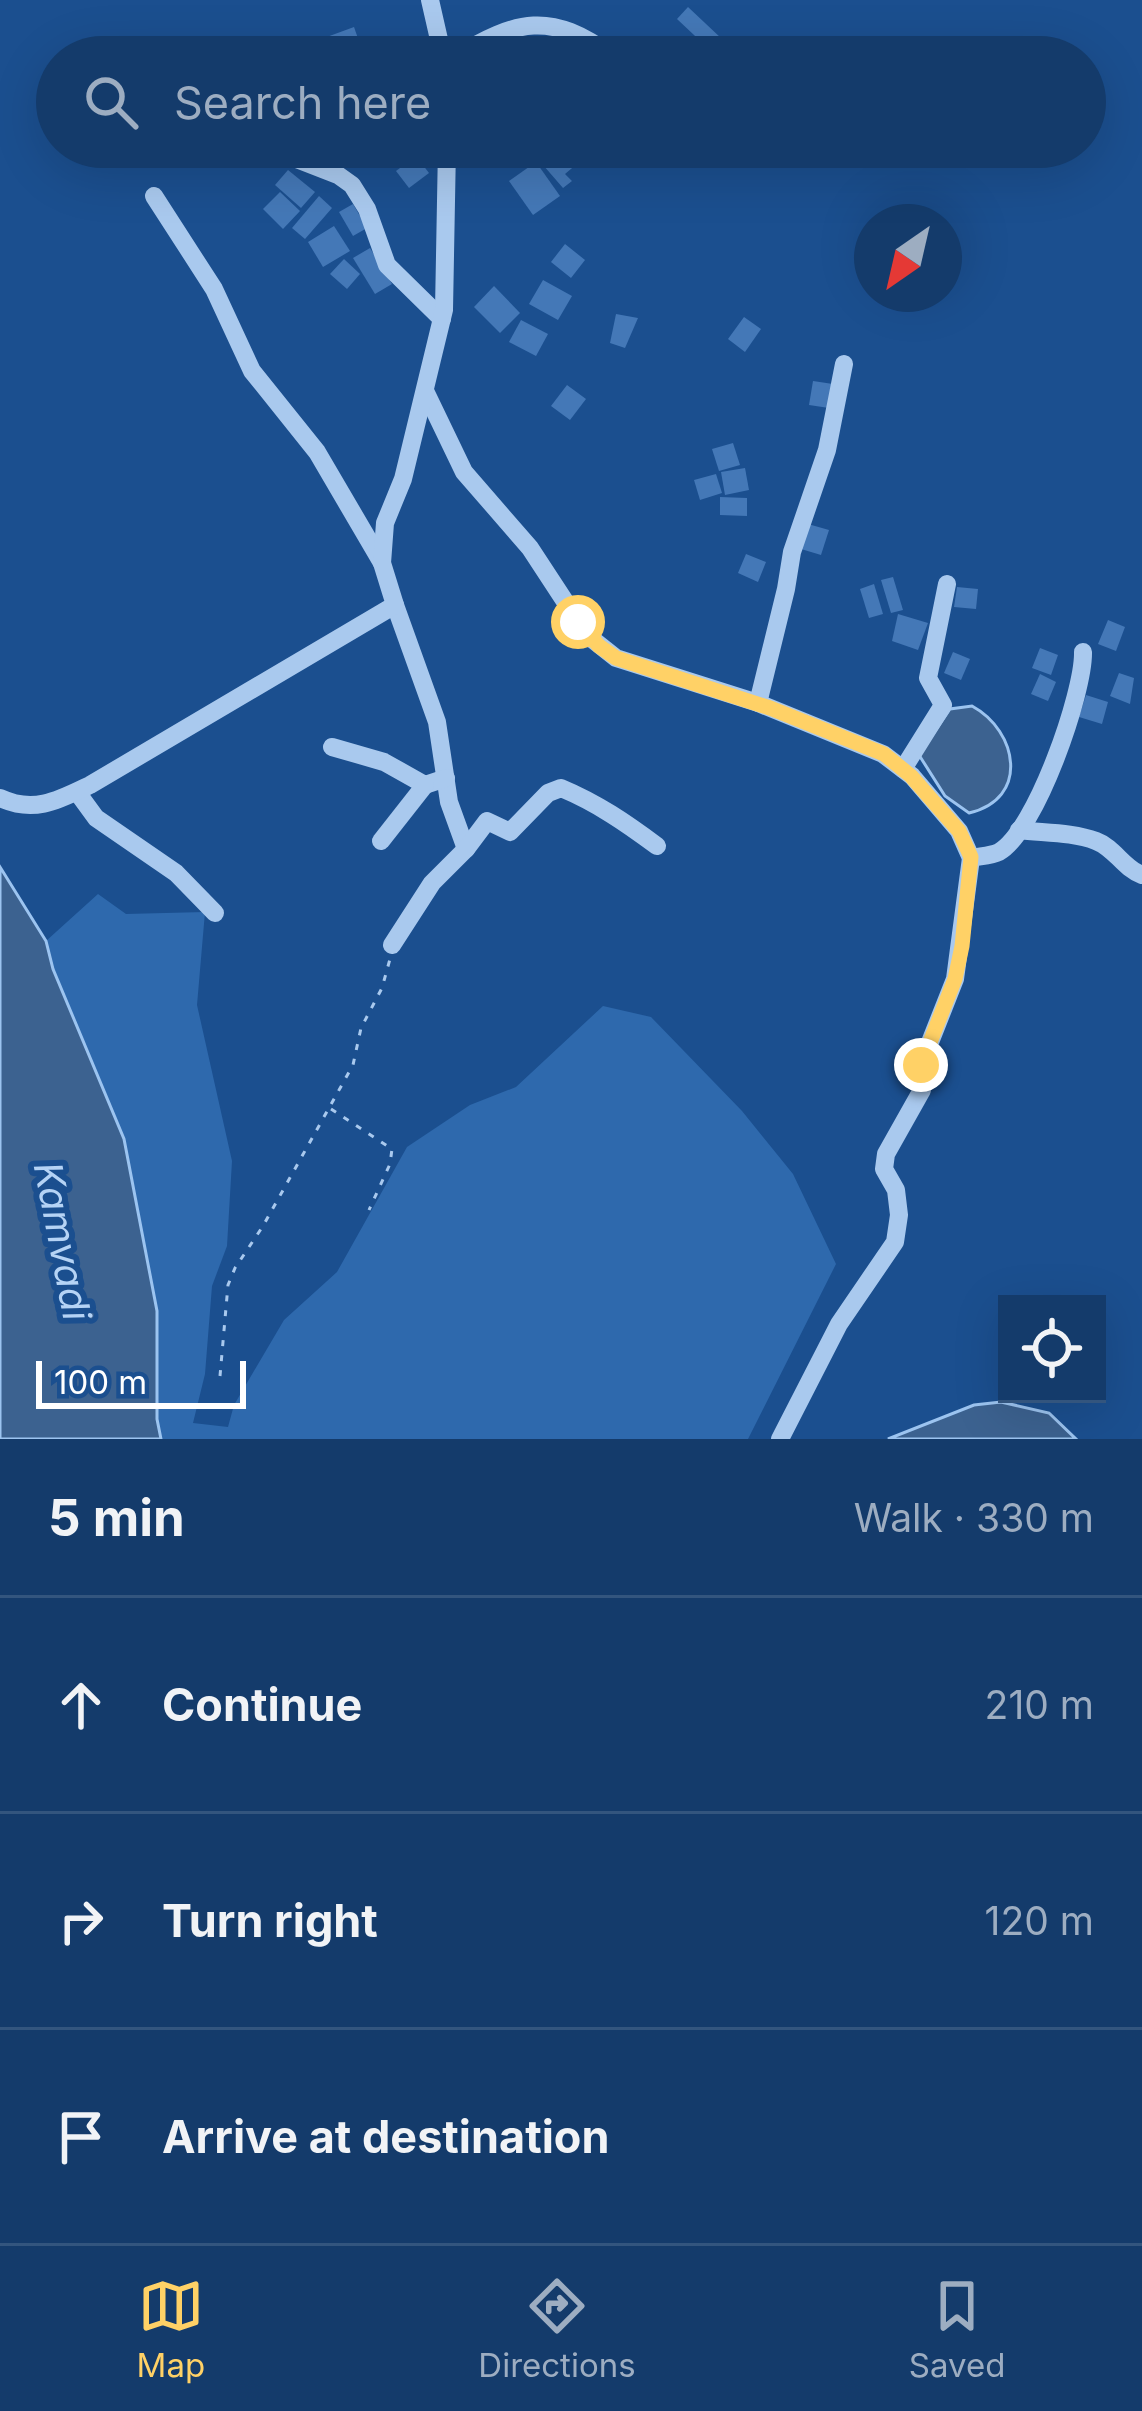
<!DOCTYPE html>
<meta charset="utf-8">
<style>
:root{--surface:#143b6b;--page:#214673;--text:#f1f3f6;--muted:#9dadc1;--line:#33557e;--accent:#ffd166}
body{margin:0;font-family:Inter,sans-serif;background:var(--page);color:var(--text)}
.controls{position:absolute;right:36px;bottom:36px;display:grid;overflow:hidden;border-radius:0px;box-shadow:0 12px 48px #0002}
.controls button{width:108px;height:108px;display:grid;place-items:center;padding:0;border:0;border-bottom:3px solid var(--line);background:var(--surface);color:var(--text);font:60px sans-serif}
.compass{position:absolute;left:854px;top:204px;width:108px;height:108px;border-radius:50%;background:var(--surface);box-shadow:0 12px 48px #0002;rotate:214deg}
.scale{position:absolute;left:36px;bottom:30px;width:210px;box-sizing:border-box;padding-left:12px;border:6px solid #fff;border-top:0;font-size:33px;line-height:42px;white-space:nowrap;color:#fff;-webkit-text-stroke:9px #1b4f8f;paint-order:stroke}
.stop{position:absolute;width:36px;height:36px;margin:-27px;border:9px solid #ffd166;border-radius:50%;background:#fff}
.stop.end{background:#ffd166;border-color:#fff;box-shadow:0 3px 12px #0008}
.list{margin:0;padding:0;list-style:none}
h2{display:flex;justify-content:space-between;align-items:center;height:156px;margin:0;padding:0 48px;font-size:51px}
h2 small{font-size:39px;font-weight:400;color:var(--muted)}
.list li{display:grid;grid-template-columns:78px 1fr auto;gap:36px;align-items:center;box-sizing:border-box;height:216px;padding:0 48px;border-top:3px solid var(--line)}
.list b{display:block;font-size:45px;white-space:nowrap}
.list em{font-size:39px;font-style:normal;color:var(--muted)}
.icon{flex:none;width:66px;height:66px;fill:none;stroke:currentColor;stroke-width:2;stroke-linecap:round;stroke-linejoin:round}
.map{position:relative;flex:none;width:1142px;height:1439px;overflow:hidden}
.search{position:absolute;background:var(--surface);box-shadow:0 12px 48px #0002;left:36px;right:36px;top:36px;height:132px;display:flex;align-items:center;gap:30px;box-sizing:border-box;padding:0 42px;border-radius:66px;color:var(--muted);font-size:45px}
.sheet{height:804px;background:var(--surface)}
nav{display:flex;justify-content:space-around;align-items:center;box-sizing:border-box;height:168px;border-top:3px solid var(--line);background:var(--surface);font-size:33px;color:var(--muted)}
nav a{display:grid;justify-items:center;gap:6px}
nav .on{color:var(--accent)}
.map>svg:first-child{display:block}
.green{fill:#2e69ad}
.water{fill:#3c6290;stroke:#9cc4f0;stroke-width:3}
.building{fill:#4478b7}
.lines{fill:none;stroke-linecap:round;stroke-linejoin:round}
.path{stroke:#a9c9ee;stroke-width:3;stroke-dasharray:6 9;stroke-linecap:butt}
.minor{stroke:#a9c9ee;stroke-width:18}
.route{stroke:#ffd166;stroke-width:15}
.labels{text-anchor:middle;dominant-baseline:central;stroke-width:12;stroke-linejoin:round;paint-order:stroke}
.water-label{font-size:39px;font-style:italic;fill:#b5d3f5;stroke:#1b4f8f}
</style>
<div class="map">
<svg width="1142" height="1439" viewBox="0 0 1142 1439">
<rect width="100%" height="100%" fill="#1b4f8f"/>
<!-- green -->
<path class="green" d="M98,894L126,914L205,912L197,1005L232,1161L227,1246L212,1286L205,1374L193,1423L228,1427L234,1405L284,1320L337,1272L407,1147L470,1105L516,1087L603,1006L651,1017L742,1111L793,1174L836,1264L748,1439H161L46,941Z"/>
<!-- water -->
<g class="water">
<path d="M972,706C1018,731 1030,799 969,813L945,796L919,755L950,709Z"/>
<path d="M0,867L46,941L53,969L124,1139L157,1311V1419L161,1439H0Z"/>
<path d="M1001,1402L1049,1413L1076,1439H888L974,1405Z"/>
</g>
<!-- building -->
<g class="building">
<path d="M688,7L722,39L711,51L677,19Z"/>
<path d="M354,27L362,50L332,57L324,38Z"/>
<path d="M212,147H237L222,168L206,156Z"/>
<path d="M551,147H565L578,163L565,174L572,181L563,188L537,158Z"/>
<path d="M416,156L429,173L409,188L396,171Z"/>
<path d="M536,162L560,196L533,215L509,181Z"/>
<path d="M288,170L315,192L301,208L275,185Z"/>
<path d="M280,192L300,211L283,229L263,209Z"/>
<path d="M319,196L332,208L305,239L292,228Z"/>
<path d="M353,204L367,228L353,236L339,212Z"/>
<path d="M334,226L350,251L323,267L308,242Z"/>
<path d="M565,244L585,260L571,278L551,262Z"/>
<path d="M370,248L392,284L375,294L353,258Z"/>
<path d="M344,259L360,274L347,289L330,274Z"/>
<path d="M543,280L572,296L558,320L529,304Z"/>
<path d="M494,286L520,313L500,333L474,307Z"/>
<path d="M616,314L638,318L625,348L610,343Z"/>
<path d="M744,317L761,329L745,352L728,339Z"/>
<path d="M521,320L548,334L536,356L509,342Z"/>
<path d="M813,381L833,384L829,408L809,405Z"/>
<path d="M567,385L586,399L570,420L551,406Z"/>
<path d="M733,443L740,465L719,471L712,449Z"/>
<path d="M745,468L749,490L725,495L721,472Z"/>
<path d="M716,474L722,493L700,500L694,480Z"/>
<path d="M720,497L747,498V516L720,515Z"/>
<path d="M808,524L829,530L821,555L801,549Z"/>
<path d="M746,554L766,562L758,582L738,573Z"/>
<path d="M893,577L903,610L891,613L881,580Z"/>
<path d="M874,584L883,614L869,618L860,589Z"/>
<path d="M957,587L978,589L976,609L954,607Z"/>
<path d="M898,614L928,623L918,650L892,641Z"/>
<path d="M1108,620L1125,627L1116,651L1098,644Z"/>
<path d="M1040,648L1058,655L1051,675L1032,668Z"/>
<path d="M953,652L970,659L961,680L944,673Z"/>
<path d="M1119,673L1134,678L1130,704L1110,696Z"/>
<path d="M1040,674L1056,682L1048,701L1031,694Z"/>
<path d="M1086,695L1108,702L1102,724L1079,717Z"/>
</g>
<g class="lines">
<!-- path -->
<g class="path">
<path d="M331,1109L392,1149L390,1164L369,1210"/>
<path d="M220,1376L228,1285L235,1268L263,1226L353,1065L361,1028L382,988L390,959"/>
</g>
<!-- minor -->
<g class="minor">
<path d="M430,0L443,57"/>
<path d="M455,57C517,20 550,10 613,57"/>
<path d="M266,147L338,175L352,185L367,209L387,265L442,319"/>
<path d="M154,196L214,289L252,371L317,452L382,563"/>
<path d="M426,393L464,472L530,548L587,635L616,658L758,703L883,754L912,776L959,831L971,858L955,979L921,1065L922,1090L886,1154L884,1169L896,1190L899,1215L895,1242L839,1324L780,1439"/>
<path d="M395,605L437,722L449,802L466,849"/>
<path d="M758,703L786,589L792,552L827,450L844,364"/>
<path d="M332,747L384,762L425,785L446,778"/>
<path d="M903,769L943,705L928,678L947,584"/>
<path d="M77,792L96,818L176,873L215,913"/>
<path d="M0,798C34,814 59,800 90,785L395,605L382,563L385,523L403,479L444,310L447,147"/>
<path d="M1019,830C1043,833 1073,832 1096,841C1115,848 1123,868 1142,875"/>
<path d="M381,841L425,785"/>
<path d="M971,858C980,856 991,856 999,852C1036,831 1084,692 1083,652"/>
<path d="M392,945L432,883L466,849L487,821L510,832L548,793L561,788C597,803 626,823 657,846"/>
</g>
</g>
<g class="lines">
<!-- route -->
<path class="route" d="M578,622L599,646L616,658L770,708L884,754L911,776L959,831L971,857L962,946L955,979L921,1065"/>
</g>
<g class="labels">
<!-- water labels -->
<g class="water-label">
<text transform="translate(63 1241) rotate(79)">Kamvadi</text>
</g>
</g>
</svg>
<div class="controls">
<button><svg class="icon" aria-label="locate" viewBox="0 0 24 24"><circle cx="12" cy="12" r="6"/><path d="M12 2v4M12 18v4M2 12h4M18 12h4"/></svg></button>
</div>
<svg class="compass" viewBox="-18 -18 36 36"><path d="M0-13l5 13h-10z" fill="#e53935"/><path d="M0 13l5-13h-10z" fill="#9dadc1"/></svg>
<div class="scale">100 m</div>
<div class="stop" style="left:578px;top:622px"></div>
<div class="stop end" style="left:921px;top:1065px"></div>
<div class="search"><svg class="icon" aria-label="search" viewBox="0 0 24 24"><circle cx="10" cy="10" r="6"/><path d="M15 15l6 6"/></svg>Search here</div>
</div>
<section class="sheet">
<h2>5 min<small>Walk · 330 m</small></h2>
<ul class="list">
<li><svg class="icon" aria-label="ahead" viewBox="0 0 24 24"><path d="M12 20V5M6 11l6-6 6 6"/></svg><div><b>Continue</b></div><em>210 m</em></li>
<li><svg class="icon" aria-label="right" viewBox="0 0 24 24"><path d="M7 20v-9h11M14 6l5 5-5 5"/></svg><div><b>Turn right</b></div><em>120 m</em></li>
<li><svg class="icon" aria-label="arrive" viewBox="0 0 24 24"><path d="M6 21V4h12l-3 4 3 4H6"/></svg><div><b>Arrive at destination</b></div></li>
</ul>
</section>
<nav>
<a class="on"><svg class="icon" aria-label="map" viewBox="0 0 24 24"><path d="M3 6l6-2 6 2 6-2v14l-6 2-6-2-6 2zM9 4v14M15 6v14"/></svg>Map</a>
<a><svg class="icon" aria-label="directions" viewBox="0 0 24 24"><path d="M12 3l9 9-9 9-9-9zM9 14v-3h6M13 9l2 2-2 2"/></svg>Directions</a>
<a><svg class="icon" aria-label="saved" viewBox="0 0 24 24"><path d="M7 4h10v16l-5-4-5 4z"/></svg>Saved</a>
</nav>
